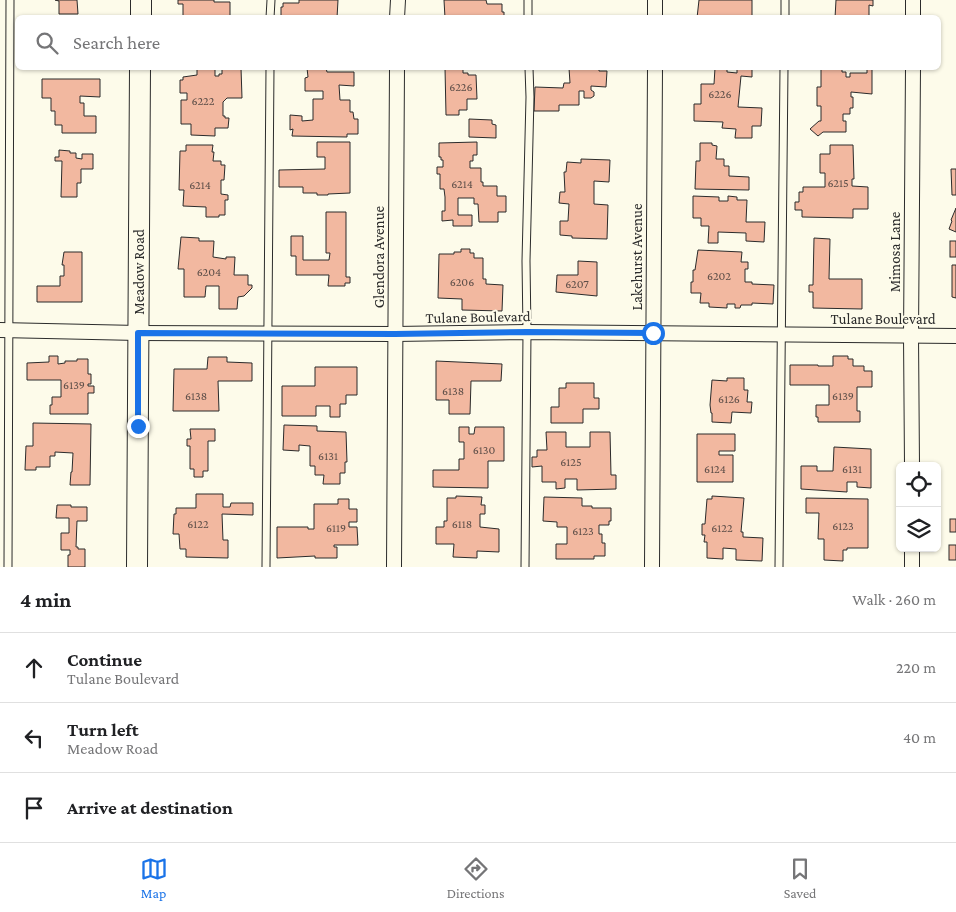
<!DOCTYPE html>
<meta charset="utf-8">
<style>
:root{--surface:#fff;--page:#f2f2f2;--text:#202124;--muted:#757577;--line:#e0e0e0;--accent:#1a73e8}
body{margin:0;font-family:"Crimson Pro",serif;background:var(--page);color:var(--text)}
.controls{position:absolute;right:15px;bottom:15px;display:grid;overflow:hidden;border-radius:8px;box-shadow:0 1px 4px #0004}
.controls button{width:45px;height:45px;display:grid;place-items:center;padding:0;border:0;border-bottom:1px solid var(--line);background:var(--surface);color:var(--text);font:25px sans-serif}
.stop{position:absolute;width:15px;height:15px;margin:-11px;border:4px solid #1a73e8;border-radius:50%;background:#fff}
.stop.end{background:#1a73e8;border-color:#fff;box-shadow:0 1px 5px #0008}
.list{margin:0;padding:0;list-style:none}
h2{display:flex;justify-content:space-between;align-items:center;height:65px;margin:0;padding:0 20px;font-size:21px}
h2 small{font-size:16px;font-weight:400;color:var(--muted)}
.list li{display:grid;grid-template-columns:32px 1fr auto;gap:15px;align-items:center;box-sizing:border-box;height:70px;padding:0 20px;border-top:1px solid var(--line)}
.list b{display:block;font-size:19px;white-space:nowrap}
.list p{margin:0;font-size:16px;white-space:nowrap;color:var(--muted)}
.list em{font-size:16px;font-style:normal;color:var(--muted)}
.icon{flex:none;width:28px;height:28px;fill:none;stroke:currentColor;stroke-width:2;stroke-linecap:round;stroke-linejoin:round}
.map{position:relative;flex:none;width:956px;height:567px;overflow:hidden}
.search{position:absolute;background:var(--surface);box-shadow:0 1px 4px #0004;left:15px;right:15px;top:15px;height:55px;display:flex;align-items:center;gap:12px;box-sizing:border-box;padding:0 18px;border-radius:8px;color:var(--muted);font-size:19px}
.sheet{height:275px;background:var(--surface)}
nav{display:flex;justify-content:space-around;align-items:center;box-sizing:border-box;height:70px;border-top:1px solid var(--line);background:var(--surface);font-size:14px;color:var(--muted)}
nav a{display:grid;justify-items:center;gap:2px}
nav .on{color:var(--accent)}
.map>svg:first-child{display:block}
.building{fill:#f2b8a0;stroke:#2b2b2b}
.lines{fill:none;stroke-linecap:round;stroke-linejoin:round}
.lane-casing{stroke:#2b2b2b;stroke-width:9}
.street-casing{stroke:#2b2b2b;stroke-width:16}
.secondary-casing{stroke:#2b2b2b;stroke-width:22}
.lane{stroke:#fdfbea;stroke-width:7}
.street{stroke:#fdfbea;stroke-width:14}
.secondary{stroke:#fdfbea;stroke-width:20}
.route{stroke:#1a73e8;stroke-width:6}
.labels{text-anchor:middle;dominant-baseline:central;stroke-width:4;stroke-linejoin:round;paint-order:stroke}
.number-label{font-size:12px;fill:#5d4e48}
.street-label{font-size:15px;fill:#2b2b2b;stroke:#fdfbea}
</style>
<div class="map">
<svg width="956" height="567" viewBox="0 0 956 567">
<rect width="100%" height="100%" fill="#fdfbea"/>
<!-- building -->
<g class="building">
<path d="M55,0H77L78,14H59V1Z"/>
<path d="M178,0H214V2H230V18H183V4H178Z"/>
<path d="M299,0H338L337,18H281V7H283V3H299Z"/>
<path d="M444,0H486L487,4H502V12H504V18H445Z"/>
<path d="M699,0H752V17L755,18H697Z"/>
<path d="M836,0H873V6L869,5V18H835Z"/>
<path d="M197,68H215V76H219V74H222V68H241L242,98H227L223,102V116H225V118H229L228,128H215V136L191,135V124H181V100H187V93H180V80H183V77L197,75Z"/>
<path d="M307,68H326L327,72H354V86L339,85L340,100H350V112H353L354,119H358V134H347V137L292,136L293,129L290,130V115L302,116V121L313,120V99H323V91H305V78L308,77Z"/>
<path d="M445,68H463V73H468V75H476L477,99H467V110H459V115H446Z"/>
<path d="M569,68H599V71H607L606,87L591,86V90L594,92V96L591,98H584V91H579V105H559V111H534L535,87L563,88L564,83H570Z"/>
<path d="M715,68H727V72L737,73V68H752V77L741,76L738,107L762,108L761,126H752V138H735L736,129L722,128L723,122L694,121V104H701V84H714Z"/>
<path d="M821,68H849H842V72H846V77H850V73H867V68H875V69H872V94L851,92V97H853V108H850V114H843V121H846V132H823L818,136L810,129L819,121H821V106H817V87H821Z"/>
<path d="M42,79H100V97L80,96V103H84V116H96V133H62V125H55V111H51V98H42Z"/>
<path d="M469,119L492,120V124L496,125V138L469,137Z"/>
<path d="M317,142H350V193L328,194V195H317V193H303V187H279V170L325,169V157H317Z"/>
<path d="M477,142V155H473V161H470V168H481V182H483V186H497V196H506V212H498V222H479L478,204H474V198H458V215H472V226H453V220L442,221V211H445V197L444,189H440V174H437V167H443V160H441V157H439V143Z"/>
<path d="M700,143H712V145L717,146L716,159H724V166H729V176L749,177V190L695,189L696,161H700Z"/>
<path d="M186,145H213L212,152H214L213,161H221V165H225L224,180H221V194L228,195V200H225V215H219V217H206V207L183,206L184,190H179L180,151H186Z"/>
<path d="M830,145H853L854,179H852V186L868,187V209H853V218L802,217V210H795V202H799V192H803V187H825V173H820V154H830Z"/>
<path d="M59,150L70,151V153H76V158L82,159V154H93V169H81V183H77V197H61L62,161H55V157H59Z"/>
<path d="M581,159L610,160L609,182L594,181V204L608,205L607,239L572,238V236L560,235V221H568L569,204L559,203L560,192H565L564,172H566L567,162L581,163Z"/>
<path d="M951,169H956V195H952Z"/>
<path d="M693,196L719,197V201H728V196L737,197V200H747L746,222H765L764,242L746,241V233L718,232V243H708L709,226H701V218H693Z"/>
<path d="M956,208V232L949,229L952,221L951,220Z"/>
<path d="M326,212H346V277H350V283H345V286H328L329,275H296V256H291V236H303V260H329L330,253H326Z"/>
<path d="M181,237L199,238V241H214L213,257L226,259V257H235L234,275H248V285H252V288L244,296L238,297L237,309H219V286H206L205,297H184V269H178Z"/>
<path d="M814,238L830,239L829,279H862V309L813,308V292H809V285H813Z"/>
<rect x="950" y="241" width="6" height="16"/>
<path d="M461,249H470V253H474V258H483V279H486V284L503,285L502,311L462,310V299L438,298L439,254H454V252H461Z"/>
<path d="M698,250L742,252L741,262H748V269H745V282H752V284L774,285L773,304L752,303V305H741L740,308H735V304H727V308L709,307V303H700L701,293H691V282H693V270H695Z"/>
<path d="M64,252H82V302H37V286H60V276H64V265H62Z"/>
<path d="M578,261L597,262V296L556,292L557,275H578Z"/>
<path d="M952,265H956V298L952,297Z"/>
<path d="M49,356H58V364L65,363V361H77V359H88V374H91V384H88V386H94V393H88V414H50V405H52V397H61V380H27V363L49,362Z"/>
<path d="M833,356H848V359H853V366H864V371H872V387H857V411H860V422H818V417H816V405H829V385H790V365H818V366H833Z"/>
<path d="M208,357H227V362L252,363V381H218L219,411H173L174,369H207Z"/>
<path d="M436,361L502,364L501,381H471L470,414H449V400H436Z"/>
<path d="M315,367H357V395H346V404H340V417H330V406H316V416H282V386H315Z"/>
<path d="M727,378H744V390H748L747,402H752L751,413L732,412L731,423L712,422V413H711L710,405L712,380L727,381Z"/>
<path d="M566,383H594V398H599V409H583V423H551V407H559V388H566Z"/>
<path d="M33,423L91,424L90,485H70L71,472H72L73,453L55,452V456H50V467H36V470H25L26,446H33Z"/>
<path d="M284,425L317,426V431L346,432L347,462H345V473H340V484H323L324,475H315V466H310V446L299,445V451L283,450Z"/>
<path d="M459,427H469V434H474L475,427H504V461H488V488L433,487V470H459V459H464V442H459Z"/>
<path d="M190,429H215V441H208V471H203V477H194V469H190V446H187V439H191Z"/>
<path d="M546,432H566V447H590V432H610L611,475H616V489L577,490V479H565V488L556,489V482H542V466L532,467V457H537V450H547Z"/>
<path d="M697,434H735V451H719V455H733V482H697Z"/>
<path d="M834,447L871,449V488L857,487V482H847V492L801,489V466H817V471H833Z"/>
<path d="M196,494H223V507H230L231,503H253V515L222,514L223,540H228V558L186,557V549H180L179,534H173L174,514H176V508H196Z"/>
<path d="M456,496L482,497L481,505H485V514H480V527L499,529V552L477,551V558L453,557L454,544H436V527H444V521H447V498H456Z"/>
<path d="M712,496L744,498L741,532H743V537L763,538L762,561L736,560V549L723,548V559L707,558V542H704L705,535H702V524H705L707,499H712Z"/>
<path d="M544,497L582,498V506H592V508H611V521H609V525H599V534H602V543H605V556H594V559H556V544H567V527H557V522L543,521Z"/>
<path d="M806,498L868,499V548H847V550H843V561L824,560V539H818L819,513H806Z"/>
<path d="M338,499H349V509H357V522H349V527H357L358,545H334V547H337V558H315V556L277,558V527H308V529H314V504H338Z"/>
<path d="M57,505H71V507H87V521H77L76,547H78V549H85V567H68V555H70V550H61V533H69V518H56Z"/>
<rect x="950" y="519" width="6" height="13"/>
<rect x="949" y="545" width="7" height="15"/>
</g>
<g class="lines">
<!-- lane casing -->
<g class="lane-casing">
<g id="lane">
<path d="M528,0V18"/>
<path d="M270,18L271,0"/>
<path d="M785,18V0"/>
<path d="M8,567L10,0"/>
<path d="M266,567L270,68"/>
<path d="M525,567L527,332L526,261L530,97L529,68"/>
<path d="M779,567L784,68"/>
</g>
</g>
<!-- street casing -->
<g class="street-casing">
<g id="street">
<path d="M397,18L398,0"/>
<path d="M655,18V0"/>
<path d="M913,18V0"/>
<path d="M0,330L138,333L395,334L527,332L956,336"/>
<path d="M912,466L911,336L913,68"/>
<path d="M394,567L397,68"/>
<path d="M652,567L655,68"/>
<path d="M912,567V548"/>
</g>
</g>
<!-- secondary casing -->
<g class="secondary-casing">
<g id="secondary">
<path d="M141,18V0"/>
<path d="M137,567L140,68"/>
</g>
</g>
<!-- lane -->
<use href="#lane" class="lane"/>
<!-- street -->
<use href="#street" class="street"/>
<!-- secondary -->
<use href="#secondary" class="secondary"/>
</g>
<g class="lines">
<!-- route -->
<path class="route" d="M138,426V333L395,334L527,332L653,333"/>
</g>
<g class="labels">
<!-- number labels -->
<g class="number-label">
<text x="461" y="87">6226</text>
<text x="720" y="94">6226</text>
<text x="203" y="101">6222</text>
<text x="838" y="183">6215</text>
<text x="462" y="184">6214</text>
<text x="200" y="185">6214</text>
<text x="209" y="272">6204</text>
<text x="719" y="276">6202</text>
<text x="462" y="282">6206</text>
<text x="577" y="284">6207</text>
<text x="74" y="385">6139</text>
<text x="453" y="391">6138</text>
<text x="196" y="396">6138</text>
<text x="843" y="396">6139</text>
<text x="729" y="399">6126</text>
<text x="484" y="450">6130</text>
<text x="328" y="456">6131</text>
<text x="571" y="462">6125</text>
<text x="715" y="469">6124</text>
<text x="852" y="469">6131</text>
<text x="198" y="524">6122</text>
<text x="462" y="524">6118</text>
<text x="843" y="526">6123</text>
<text x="336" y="528">6119</text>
<text x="722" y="528">6122</text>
<text x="583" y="531">6123</text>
</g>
<!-- street labels -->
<g class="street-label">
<text transform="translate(895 252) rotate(-90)">Mimosa Lane</text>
<text transform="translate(379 257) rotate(-90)">Glendora Avenue</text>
<text transform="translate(637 257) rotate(-90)">Lakehurst Avenue</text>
<text transform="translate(139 272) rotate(-90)">Meadow Road</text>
<text transform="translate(478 317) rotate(-1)">Tulane Boulevard</text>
<text x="883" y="319">Tulane Boulevard</text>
</g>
</g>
</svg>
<div class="controls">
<button><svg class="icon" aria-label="locate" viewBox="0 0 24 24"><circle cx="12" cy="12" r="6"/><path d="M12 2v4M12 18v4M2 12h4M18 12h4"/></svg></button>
<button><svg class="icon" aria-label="layers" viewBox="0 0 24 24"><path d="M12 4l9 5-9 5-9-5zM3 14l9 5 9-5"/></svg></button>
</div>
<div class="stop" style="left:653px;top:333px"></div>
<div class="stop end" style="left:138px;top:426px"></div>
<div class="search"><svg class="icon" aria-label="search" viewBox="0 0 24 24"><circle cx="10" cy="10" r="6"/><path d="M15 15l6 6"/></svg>Search here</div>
</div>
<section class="sheet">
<h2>4 min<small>Walk · 260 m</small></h2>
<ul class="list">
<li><svg class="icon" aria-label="ahead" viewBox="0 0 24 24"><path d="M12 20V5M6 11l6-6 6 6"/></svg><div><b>Continue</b><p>Tulane Boulevard</p></div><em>220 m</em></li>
<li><svg class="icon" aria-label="left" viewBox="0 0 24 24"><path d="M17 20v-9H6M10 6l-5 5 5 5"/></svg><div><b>Turn left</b><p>Meadow Road</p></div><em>40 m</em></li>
<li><svg class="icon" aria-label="arrive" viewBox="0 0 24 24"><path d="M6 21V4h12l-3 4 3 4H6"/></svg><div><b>Arrive at destination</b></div></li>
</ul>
</section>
<nav>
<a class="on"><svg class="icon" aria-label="map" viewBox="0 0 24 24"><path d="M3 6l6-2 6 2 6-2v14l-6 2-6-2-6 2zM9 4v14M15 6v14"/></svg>Map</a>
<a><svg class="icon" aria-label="directions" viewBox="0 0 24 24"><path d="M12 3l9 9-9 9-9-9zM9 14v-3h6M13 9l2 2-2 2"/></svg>Directions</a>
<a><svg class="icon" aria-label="saved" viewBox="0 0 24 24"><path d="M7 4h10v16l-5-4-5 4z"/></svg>Saved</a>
</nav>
